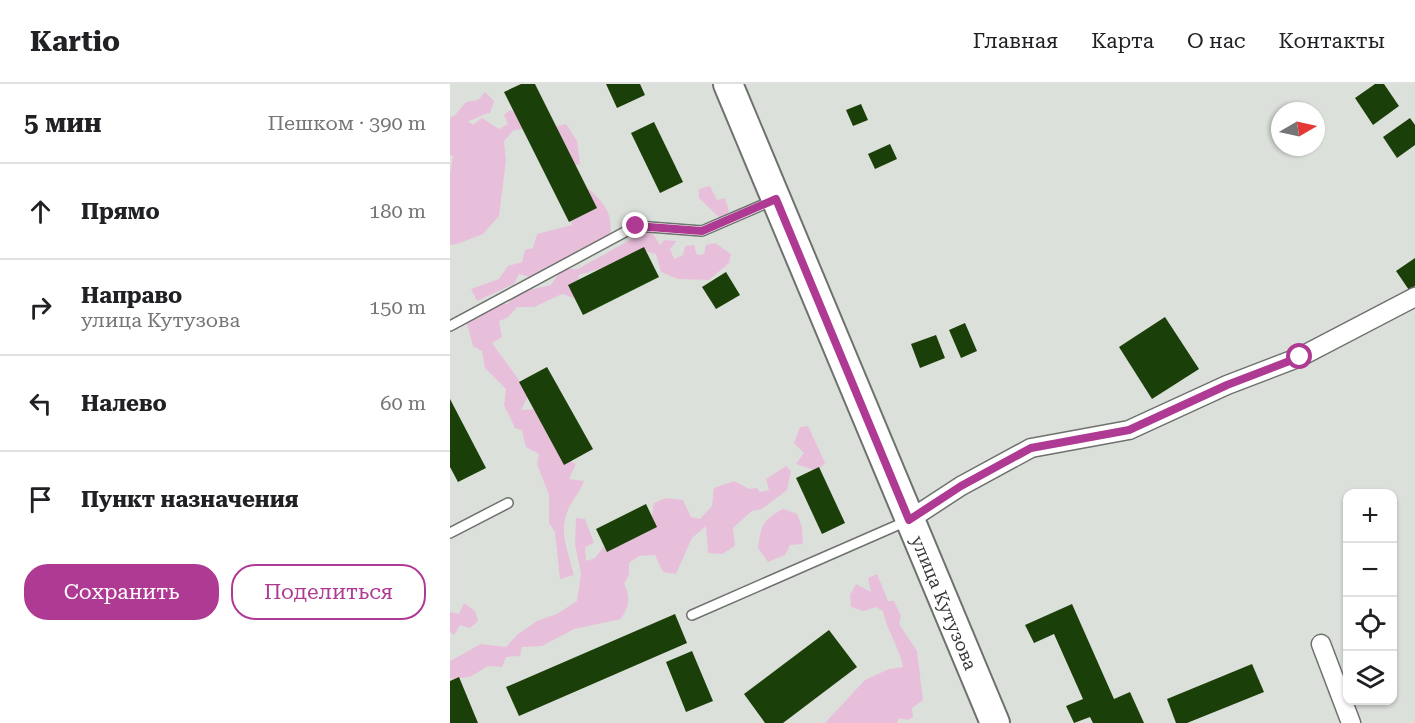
<!DOCTYPE html>
<html lang="ru">
<meta charset="utf-8">
<style>
:root{--surface:#fff;--page:#f2f2f2;--text:#202124;--muted:#757577;--line:#e0e0e0;--accent:#af3a93}
body{margin:0;font-family:"Roboto Serif",serif;background:var(--page);color:var(--text)}
.controls{position:absolute;right:18px;bottom:18px;display:grid;overflow:hidden;border-radius:12px;box-shadow:0 2px 4px #0004}
.controls button{width:54px;height:54px;display:grid;place-items:center;padding:0;border:0;border-bottom:2px solid var(--line);background:var(--surface);color:var(--text);font:30px sans-serif}
.compass{position:absolute;left:821px;top:18px;width:54px;height:54px;border-radius:50%;background:var(--surface);box-shadow:0 2px 4px #0004;rotate:81deg}
.stop{position:absolute;width:18px;height:18px;margin:-14px;border:4px solid #af3a93;border-radius:50%;background:#fff}
.stop.end{background:#af3a93;border-color:#fff;box-shadow:0 2px 6px #0008}
.list{margin:0;padding:0;list-style:none}
h2{display:flex;justify-content:space-between;align-items:center;height:78px;margin:0;padding:0 24px;font-size:26px}
h2 small{font-size:20px;font-weight:400;color:var(--muted)}
.list li{display:grid;grid-template-columns:39px 1fr auto;gap:18px;align-items:center;box-sizing:border-box;height:96px;padding:0 24px;border-top:2px solid var(--line)}
.list b{display:block;font-size:22px;white-space:nowrap}
.list p{margin:0;font-size:20px;white-space:nowrap;color:var(--muted)}
.list em{font-size:20px;font-style:normal;color:var(--muted)}
.actions{display:flex;gap:12px;padding:18px 24px}
.actions a{flex:1;padding:14px 0;border:2px solid var(--accent);border-radius:24px;text-align:center;font-size:21px;color:var(--accent)}
.actions .main{background:var(--accent);color:#fff}
.icon{flex:none;width:33px;height:33px;fill:none;stroke:currentColor;stroke-width:2;stroke-linecap:round;stroke-linejoin:round}
.map{position:relative;flex:none;width:965px;height:639px;overflow:hidden}
header{display:flex;align-items:center;gap:36px;box-sizing:border-box;height:84px;padding:0 30px;background:var(--surface);border-bottom:2px solid var(--line)}
header strong{font-size:28px}
nav{display:flex;gap:33px;margin-inline-start:auto;font-size:21px}
main{display:flex}
aside{flex:1;background:var(--surface)}
.map>svg:first-child{display:block}
.green{fill:#e8bfda}
.building{fill:#1b3f08}
.lines{fill:none;stroke-linecap:round;stroke-linejoin:round}
.lane-casing{stroke:#6e726d;stroke-width:12}
.street-casing{stroke:#6e726d;stroke-width:21}
.primary-casing{stroke:#6e726d;stroke-width:32}
.lane{stroke:#fff;stroke-width:9}
.street{stroke:#fff;stroke-width:18}
.primary{stroke:#fff;stroke-width:28}
.route{stroke:#af3a93;stroke-width:8}
.labels{text-anchor:middle;dominant-baseline:central;stroke-width:6;stroke-linejoin:round;paint-order:stroke}
.street-label{font-size:18px;fill:#373937;stroke:#fff}
</style>
<header>
<strong>Kartio</strong>
<nav><a>Главная</a><a>Карта</a><a>О нас</a><a>Контакты</a></nav>
</header>
<main>
<aside>
<h2>5 мин<small>Пешком · 390 m</small></h2>
<ul class="list">
<li><svg class="icon" aria-label="ahead" viewBox="0 0 24 24"><path d="M12 20V5M6 11l6-6 6 6"/></svg><div><b>Прямо</b></div><em>180 m</em></li>
<li><svg class="icon" aria-label="right" viewBox="0 0 24 24"><path d="M7 20v-9h11M14 6l5 5-5 5"/></svg><div><b>Направо</b><p>улица Кутузова</p></div><em>150 m</em></li>
<li><svg class="icon" aria-label="left" viewBox="0 0 24 24"><path d="M17 20v-9H6M10 6l-5 5 5 5"/></svg><div><b>Налево</b></div><em>60 m</em></li>
<li><svg class="icon" aria-label="arrive" viewBox="0 0 24 24"><path d="M6 21V4h12l-3 4 3 4H6"/></svg><div><b>Пункт назначения</b></div></li>
</ul>
<div class="actions"><a class="main">Сохранить</a><a>Поделиться</a></div>
</aside>
<div class="map">
<svg width="965" height="639" viewBox="0 0 965 639">
<rect width="100%" height="100%" fill="#dce0db"/>
<!-- green -->
<g class="green">
<path d="M35,8L44,17L40,29C29,31 27,35 18,37L23,41L32,34L49,45L58,40L54,31L60,26L78,34L74,45L64,46L54,57L56,76L49,132L33,150L7,160L0,161V89L3,72L0,71V34L5,31L16,18L28,16Z"/>
<path d="M116,40L127,57L130,80L114,83L102,58L107,42Z"/>
<path d="M260,102L267,116L275,114L279,128L271,135L249,114V105Z"/>
<path d="M139,105C156,121 163,130 160,154H152L151,164L131,165L104,186L80,193L69,190L64,200L27,217L21,205L49,195L58,182L72,178L75,166L83,164L87,150L122,141L119,130L132,110Z"/>
<path d="M200,145L210,161L214,156L227,157L220,165L224,175L233,171L235,162L244,161L247,171L254,170L256,161L265,159L281,170L279,179L259,196L228,195L211,188L206,170L191,166L162,181L129,191L124,214L112,210L84,223H67L57,234L49,237L52,253L42,259L79,310L71,326L87,325L114,374L126,380L119,395L134,397C130,408 122,416 118,426C108,447 119,470 124,491L110,495L105,448L99,439V411L87,380L89,370L76,363L72,346L65,344L54,321L56,305L35,284L32,267L23,262L17,240L25,229L46,221L57,220L74,204L84,205L101,201L112,185H128Z"/>
<path d="M358,342L375,379L367,387L346,380L354,369L344,359L350,343Z"/>
<path d="M336,382L341,387L337,406L312,425L302,427L283,444L285,462L272,470L258,469L256,442L242,454L226,490L213,488L205,471L189,472L179,479V491L174,500C181,513 179,523 171,535L124,545L92,562L72,563L70,572L56,573L52,583L38,582L20,593L0,595V577L31,560L56,563L67,551L87,537L107,530L127,517L131,490L125,460L126,434L135,435L144,459L135,463L136,477L145,474L156,460L201,438L204,419L216,414L233,416L241,433L250,435L262,422L264,404L284,397L299,405L307,404L310,408L319,406L316,395Z"/>
<path d="M333,425L347,430L352,443L353,460L340,461L335,471L318,478L308,464C311,442 312,436 333,425Z"/>
<path d="M427,490L438,517H444L451,532L449,540L467,567L473,616L462,624L463,633L458,636L449,634L447,639H375L415,596L439,585L453,583C450,565 437,547 433,527L426,523L414,527L401,523L400,511L406,500L421,508L418,494Z"/>
<path d="M14,519L25,527L28,537L20,544L10,541L4,551L0,548V528L9,530Z"/>
</g>
<!-- building -->
<g class="building">
<path d="M71,0H85L147,124L119,138L54,8Z"/>
<path d="M156,0H190L195,11L167,24Z"/>
<path d="M925,0H934L949,22L923,41L905,14Z"/>
<path d="M411,20L418,36L403,42L396,26Z"/>
<path d="M960,34L965,41V61L947,74L933,53Z"/>
<path d="M204,38L233,98L210,109L181,49Z"/>
<path d="M440,60L447,75L425,85L418,70Z"/>
<path d="M194,163L209,193L133,231L118,201Z"/>
<path d="M965,174V202L959,206L946,187Z"/>
<path d="M276,188L290,211L266,225L252,203Z"/>
<path d="M715,233L749,285L702,315L669,263Z"/>
<path d="M515,239L527,267L511,274L499,246Z"/>
<path d="M486,251L495,274L470,284L461,260Z"/>
<path d="M97,283L143,365L114,381L69,298Z"/>
<path d="M0,315L36,384L8,398L0,383Z"/>
<path d="M369,383L395,439L372,450L346,394Z"/>
<path d="M196,420L207,443L157,468L146,445Z"/>
<path d="M622,520L664,615L680,608L694,639H643L640,633L624,639L616,622L633,615L604,550L584,559L575,541Z"/>
<path d="M225,530L237,559L69,632L56,603Z"/>
<path d="M379,546L407,583L333,639H315L294,610Z"/>
<path d="M242,567L263,617L236,628L216,578Z"/>
<path d="M802,580L814,608L737,639H726L717,615Z"/>
<path d="M9,593L28,639H0V597Z"/>
</g>
<g class="lines">
<!-- lane casing -->
<g class="lane-casing">
<g id="lane">
<path d="M0,242L186,142L252,147L324,116"/>
<path d="M0,449L58,419"/>
<path d="M242,531L457,437"/>
</g>
</g>
<!-- street casing -->
<g class="street-casing">
<g id="street">
<path d="M459,436L511,402L581,364L679,346L777,301L850,273L965,213"/>
<path d="M871,560L901,639"/>
</g>
</g>
<!-- primary casing -->
<g class="primary-casing">
<g id="primary">
<path id="s1" d="M278,0L545,639"/>
</g>
</g>
<!-- lane -->
<use href="#lane" class="lane"/>
<!-- street -->
<use href="#street" class="street"/>
<!-- primary -->
<use href="#primary" class="primary"/>
</g>
<g class="lines">
<!-- route -->
<path class="route" d="M186,142L252,147L326,115L459,436L511,402L581,364L679,346L777,301L850,273"/>
</g>
<g class="labels">
<!-- street labels -->
<g class="street-label">
<text stroke="none"><textPath href="#s1" startOffset="562">улица Кутузова</textPath></text>
</g>
</g>
</svg>
<div class="controls">
<button>+</button>
<button>−</button>
<button><svg class="icon" aria-label="locate" viewBox="0 0 24 24"><circle cx="12" cy="12" r="6"/><path d="M12 2v4M12 18v4M2 12h4M18 12h4"/></svg></button>
<button><svg class="icon" aria-label="layers" viewBox="0 0 24 24"><path d="M12 4l9 5-9 5-9-5zM3 14l9 5 9-5"/></svg></button>
</div>
<svg class="compass" viewBox="-18 -18 36 36"><path d="M0-13l5 13h-10z" fill="#e53935"/><path d="M0 13l5-13h-10z" fill="#757577"/></svg>
<div class="stop" style="left:850px;top:273px"></div>
<div class="stop end" style="left:186px;top:142px"></div>
</div>
</main>
